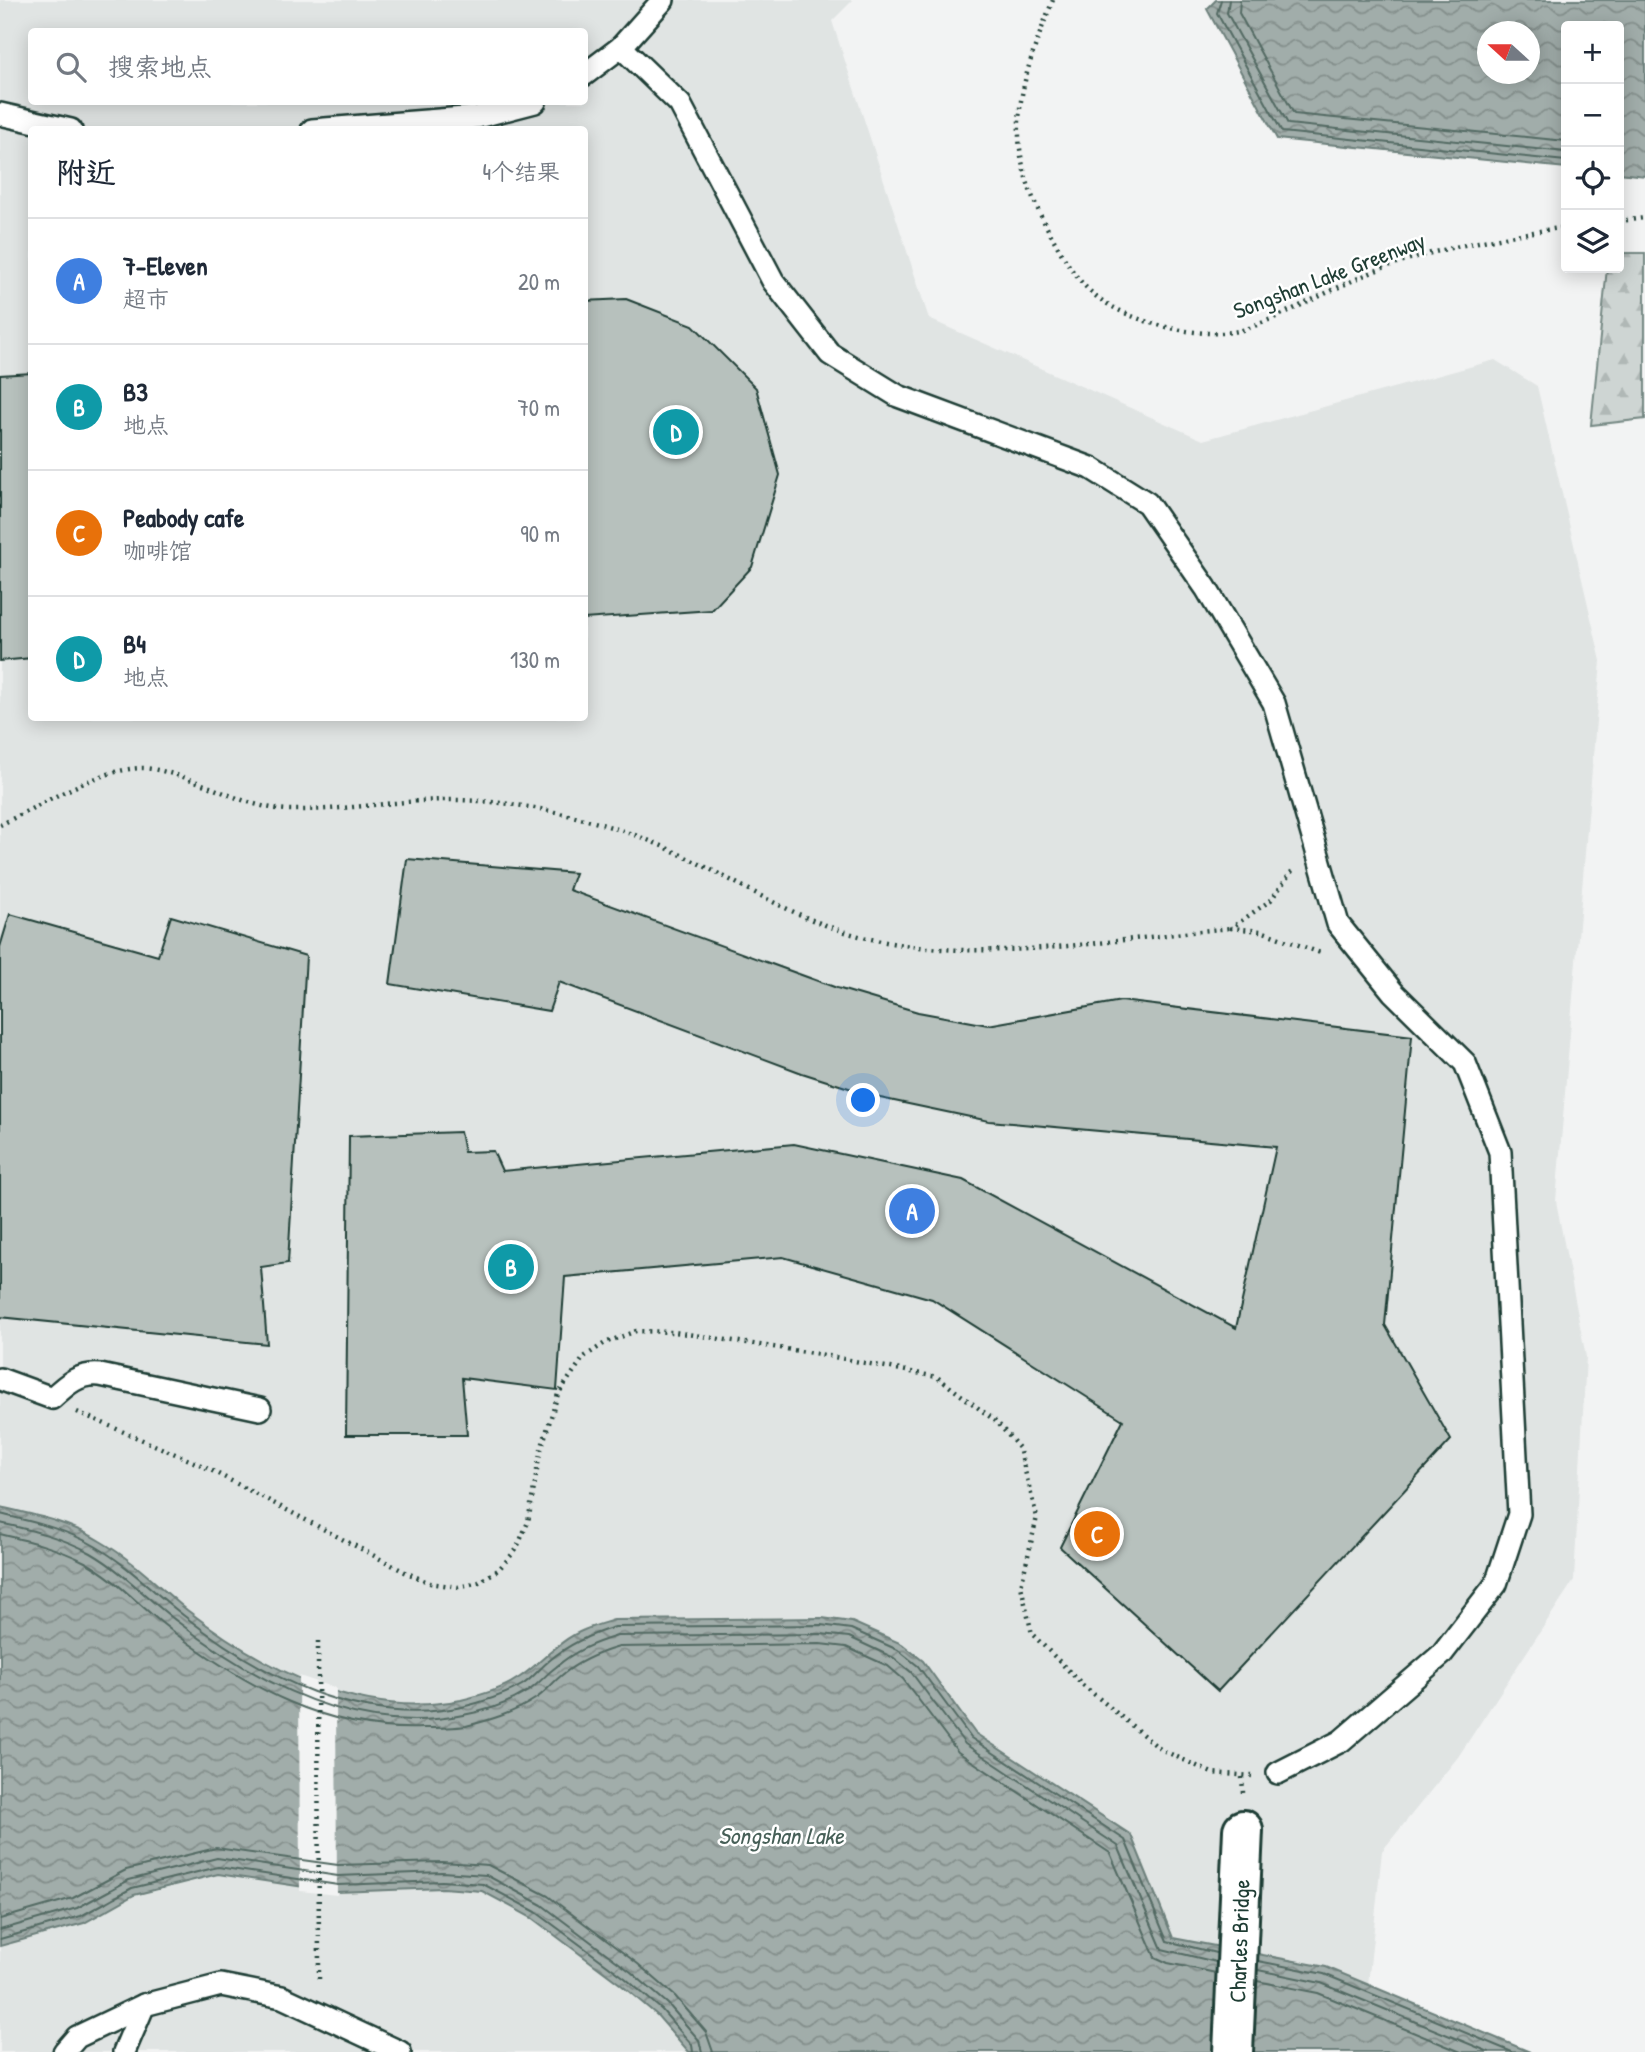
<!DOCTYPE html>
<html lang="zh">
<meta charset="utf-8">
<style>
:root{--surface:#fff;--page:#f6f6f7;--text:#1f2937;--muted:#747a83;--line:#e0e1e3;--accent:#111827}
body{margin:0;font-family:"Patrick Hand","LXGW WenKai TC",sans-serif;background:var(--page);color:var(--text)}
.controls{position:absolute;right:21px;top:21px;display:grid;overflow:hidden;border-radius:7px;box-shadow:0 4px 18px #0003}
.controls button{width:63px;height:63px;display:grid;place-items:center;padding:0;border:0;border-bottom:2px solid var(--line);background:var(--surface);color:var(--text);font:35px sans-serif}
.compass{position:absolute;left:1477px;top:21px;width:63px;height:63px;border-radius:50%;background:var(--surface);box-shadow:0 4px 18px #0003;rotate:291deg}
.you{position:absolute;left:864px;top:1101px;width:24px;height:24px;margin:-18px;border:5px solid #fff;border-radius:50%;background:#1a73e8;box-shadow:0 0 0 10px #1a73e833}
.badge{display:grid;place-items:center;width:46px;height:46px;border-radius:50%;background:var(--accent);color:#fff;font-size:23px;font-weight:700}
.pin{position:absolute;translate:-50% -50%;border:4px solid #fff;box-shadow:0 2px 7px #0006}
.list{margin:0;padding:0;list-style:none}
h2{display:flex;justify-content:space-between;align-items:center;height:91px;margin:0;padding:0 28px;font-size:30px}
h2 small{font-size:23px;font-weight:400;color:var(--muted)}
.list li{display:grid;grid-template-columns:46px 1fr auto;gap:21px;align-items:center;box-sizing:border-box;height:126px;padding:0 28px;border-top:2px solid var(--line)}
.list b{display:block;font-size:26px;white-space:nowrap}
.list p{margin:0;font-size:23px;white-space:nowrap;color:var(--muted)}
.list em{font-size:23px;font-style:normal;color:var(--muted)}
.icon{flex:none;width:38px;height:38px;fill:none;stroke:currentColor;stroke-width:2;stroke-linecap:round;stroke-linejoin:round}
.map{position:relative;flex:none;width:1645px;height:2052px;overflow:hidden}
.search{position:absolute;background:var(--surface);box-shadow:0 4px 18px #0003;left:28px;top:28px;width:560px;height:77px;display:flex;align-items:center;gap:18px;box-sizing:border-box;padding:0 24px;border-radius:7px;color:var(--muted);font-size:26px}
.panel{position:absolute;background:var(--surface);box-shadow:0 4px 18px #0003;left:28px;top:126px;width:560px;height:595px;border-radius:7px}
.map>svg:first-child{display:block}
.built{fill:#e0e4e3;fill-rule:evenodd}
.forest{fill:url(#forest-firs);stroke:#768984;stroke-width:2}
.water{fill:url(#water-waves);stroke:#6d807b;stroke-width:2;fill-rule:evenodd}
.pier{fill:#f2f3f3}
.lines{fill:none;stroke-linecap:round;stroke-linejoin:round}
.shore{stroke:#536a63;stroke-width:2}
.building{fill:#b7c1bd;stroke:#1f3d34;stroke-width:2}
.lane-casing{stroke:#1f3d34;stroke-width:26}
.street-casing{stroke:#1f3d34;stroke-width:44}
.path{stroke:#1f3d34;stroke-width:4.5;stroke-dasharray:2 5;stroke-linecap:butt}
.lane{stroke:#fff;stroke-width:21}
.street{stroke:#fff;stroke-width:38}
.labels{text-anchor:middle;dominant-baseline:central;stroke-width:5;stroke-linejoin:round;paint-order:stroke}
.street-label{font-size:23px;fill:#1f3d34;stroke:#fff}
.water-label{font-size:24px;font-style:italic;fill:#465f57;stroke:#fff}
</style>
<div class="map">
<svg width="1645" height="2052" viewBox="0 0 1645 2052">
<defs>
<pattern id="forest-firs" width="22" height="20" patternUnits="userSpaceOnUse" patternTransform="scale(1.75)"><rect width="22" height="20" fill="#ced5d3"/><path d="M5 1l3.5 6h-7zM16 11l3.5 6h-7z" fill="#b0b8b6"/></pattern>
<pattern id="water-waves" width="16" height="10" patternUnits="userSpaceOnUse" patternTransform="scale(1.75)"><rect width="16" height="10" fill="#a1adaa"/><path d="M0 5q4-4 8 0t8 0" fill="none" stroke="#838e8b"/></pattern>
</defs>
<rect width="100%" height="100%" fill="#f2f3f3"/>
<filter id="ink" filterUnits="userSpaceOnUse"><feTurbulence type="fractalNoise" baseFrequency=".0143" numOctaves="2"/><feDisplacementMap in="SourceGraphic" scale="14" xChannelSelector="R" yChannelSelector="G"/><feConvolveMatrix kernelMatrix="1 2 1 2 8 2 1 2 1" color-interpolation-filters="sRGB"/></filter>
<g filter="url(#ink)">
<!-- built -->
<path class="built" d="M0,0H853L832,21L929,319L1203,440L1495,360L1537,386L1601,661L1556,1201L1586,1357L1574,1580L1458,1757L1382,1851L1361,2052H0ZM32,32H584V102H32ZM32,130H584V718H32Z"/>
<!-- forest -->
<path class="forest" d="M1619,253H1645V419L1591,425L1607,268H1619Z"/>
<!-- water -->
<g class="water">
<path d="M1216,0H1645V176L1619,173V26H1566V168L1277,139L1207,9ZM1488,32H1530V74H1488Z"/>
<path d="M0,1507C34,1515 70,1522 100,1541C133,1560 158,1586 187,1610C263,1669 361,1720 461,1700C481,1695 503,1689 520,1677C542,1662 559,1640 584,1630C593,1626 604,1623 614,1620L822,1618L852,1622L902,1644L923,1661L975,1733L1131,1835L1173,1938L1326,1967L1530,2052H689L657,2015L620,1984L532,1918L482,1891L443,1888L337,1892L218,1874L134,1895L84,1923L0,1946Z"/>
</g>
<!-- pier -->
<path class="pier" d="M299,1676L336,1688L337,1895L300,1891Z"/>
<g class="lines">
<!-- shore -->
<g class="shore">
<path d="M1221,0L1217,13L1282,132L1566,161"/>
<path d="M1229,0L1227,13L1288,124L1566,152"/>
<path d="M1240,0L1239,13L1294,114L1566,141"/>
<path d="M0,1514C33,1522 66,1529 95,1546C128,1565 153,1592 183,1615C260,1676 360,1728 462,1707C483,1702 503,1696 522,1685C532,1679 540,1668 550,1660C569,1644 591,1634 615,1627L821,1625L851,1629L898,1650L918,1666L971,1738L1125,1840L1167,1941L1216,1953"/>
<path d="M0,1523C31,1530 62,1537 91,1553C124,1572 148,1600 178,1622C258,1684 359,1737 463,1715C486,1711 508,1704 528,1691C538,1685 546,1674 556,1667C574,1651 594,1643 617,1636L821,1634L849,1637L894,1658L911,1672L965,1744L1118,1846L1162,1949L1216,1962"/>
<path d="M0,1534C29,1541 58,1548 85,1562C118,1580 142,1609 172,1631C247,1687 327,1732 423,1728C437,1728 452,1728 466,1726C490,1720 514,1713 535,1699C545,1693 553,1682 562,1675C579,1661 598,1653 619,1647L820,1644L846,1647L888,1666L903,1679L958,1752L1110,1853L1155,1957L1168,1963L1216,1973"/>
<path d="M0,1919L73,1898L126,1870L216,1848L338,1865L442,1862L488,1865L548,1896L638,1964L675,1996L706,2032L713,2052"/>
<path d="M0,1930L77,1908L129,1880L217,1858L338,1876L442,1872L486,1875L542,1905L631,1972L668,2004L699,2040L702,2052"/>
<path d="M0,1939L81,1916L132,1888L218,1867L338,1885L442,1881L483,1884L536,1912L625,1978L662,2010L692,2045L693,2052"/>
<path d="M1258,1961L1324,1974L1512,2052"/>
<path d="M1258,1970L1321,1983L1489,2052"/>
<path d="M1257,1981L1318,1993L1461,2052"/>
</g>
</g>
<!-- building -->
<g class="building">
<path d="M626,299L693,325L756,388L780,475L752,567L712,610L584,619V301Z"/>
<path d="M32,373V658L0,661V375Z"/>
<path d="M407,859L575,873L569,890L837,988L918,1012L988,1025L1121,1001L1412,1036L1385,1325L1451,1440L1218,1691L1060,1547L1123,1420L932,1299L783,1257L565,1277L557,1390L462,1378L467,1435H346L349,1136L460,1132L464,1152L493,1151L502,1171L794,1144L963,1180L1236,1328L1276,1147L989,1121L880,1098L802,1073L559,982L549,1011L390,984Z"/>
<path d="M10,914L158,956L171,916L306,956L288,1263L261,1267L267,1344L0,1317V947Z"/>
</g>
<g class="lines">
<!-- lane casing -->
<g class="lane-casing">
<g id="lane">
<path d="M621,47L680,104L773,281L830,354L898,396L1091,468L1147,503L1206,588L1274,703L1338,924L1393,992L1465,1063L1500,1152L1519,1514L1496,1584L1441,1655L1341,1741L1278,1773"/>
<path d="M584,75L621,47L663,0"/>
<path d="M0,114L71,130"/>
<path d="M312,130L477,117L535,102"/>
<path d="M0,1379L52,1398C67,1384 79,1373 100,1375L260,1409"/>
<path d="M64,2052L77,2037L144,2005L221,1985L282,1997L400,2052"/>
<path d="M124,2052L144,2005"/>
</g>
</g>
<!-- street casing -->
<g class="street-casing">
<path id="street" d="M1233,2052L1243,1830"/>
</g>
<!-- path -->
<g class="path">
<path d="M1053,0C1017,89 1000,144 1050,233C1063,256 1075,280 1097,297C1131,323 1207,343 1249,328C1300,309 1347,279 1400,262C1454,245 1511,235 1566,227"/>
<path d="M1619,221L1645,218"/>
<path d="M0,825C41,805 97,769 142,768C154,768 169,773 180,776C216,787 251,809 290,810C343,811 397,800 450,800C511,800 575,814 632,834C713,863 783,918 867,938C985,966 1112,939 1231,928"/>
<path d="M1292,871L1271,900L1231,928L1261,931L1323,954"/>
<path d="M77,1412L201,1465L405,1572L430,1583L458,1587L479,1582L498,1570L516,1550L528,1522L540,1453L558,1394L584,1357L605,1343L636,1331L674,1332L819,1354L937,1377L997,1422L1019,1448L1037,1517L1021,1586L1032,1634L1083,1685L1160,1749L1212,1773L1252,1776"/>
<path d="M318,1641L319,1983"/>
<path d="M1242,1777L1243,1793"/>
</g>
<!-- lane -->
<use href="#lane" class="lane"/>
<!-- street -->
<use href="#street" class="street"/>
</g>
</g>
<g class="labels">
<!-- street labels -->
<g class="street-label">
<text transform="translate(1329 275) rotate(-21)">Songshan Lake Greenway</text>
<text transform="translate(1239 1941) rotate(-88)">Charles Bridge</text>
</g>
<!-- water labels -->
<g class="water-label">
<text x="781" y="1835">Songshan Lake</text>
</g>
</g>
</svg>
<div class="controls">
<button>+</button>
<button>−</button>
<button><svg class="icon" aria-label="locate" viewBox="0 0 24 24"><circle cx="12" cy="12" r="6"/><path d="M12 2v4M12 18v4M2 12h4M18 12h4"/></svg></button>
<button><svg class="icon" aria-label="layers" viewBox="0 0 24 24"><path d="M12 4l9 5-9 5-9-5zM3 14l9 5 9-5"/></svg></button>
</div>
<svg class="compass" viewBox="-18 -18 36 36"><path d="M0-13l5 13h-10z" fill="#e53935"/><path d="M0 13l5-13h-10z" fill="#747a83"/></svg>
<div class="you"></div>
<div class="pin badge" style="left:912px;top:1211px;background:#3f7fe0">A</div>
<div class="pin badge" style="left:511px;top:1267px;background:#0f9aa8">B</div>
<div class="pin badge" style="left:1097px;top:1534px;background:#e8710a">C</div>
<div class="pin badge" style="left:676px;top:432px;background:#0f9aa8">D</div>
<div class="search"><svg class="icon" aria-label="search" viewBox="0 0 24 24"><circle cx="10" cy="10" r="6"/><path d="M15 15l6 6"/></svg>搜索地点</div>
<section class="panel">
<h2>附近<small>4个结果</small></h2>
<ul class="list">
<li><span class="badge" style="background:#3f7fe0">A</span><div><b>7-Eleven</b><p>超市</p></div><em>20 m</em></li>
<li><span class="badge" style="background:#0f9aa8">B</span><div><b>B3</b><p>地点</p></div><em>70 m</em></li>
<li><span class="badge" style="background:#e8710a">C</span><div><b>Peabody cafe</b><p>咖啡馆</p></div><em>90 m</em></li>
<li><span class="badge" style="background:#0f9aa8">D</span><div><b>B4</b><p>地点</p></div><em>130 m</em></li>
</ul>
</section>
</div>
